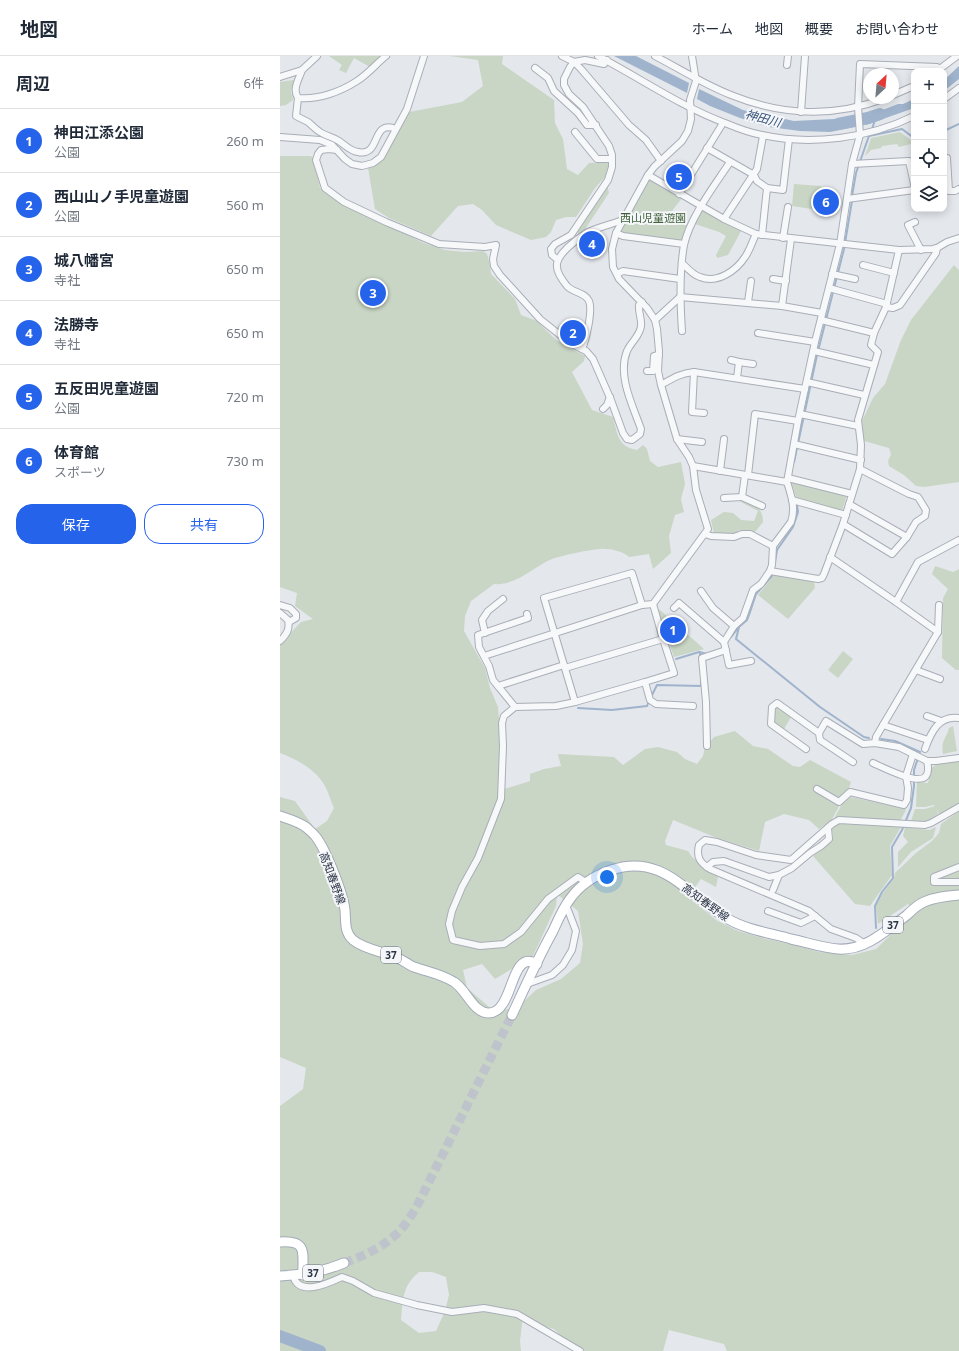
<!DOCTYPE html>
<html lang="ja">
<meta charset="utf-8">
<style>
:root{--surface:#fff;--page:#f6f6f7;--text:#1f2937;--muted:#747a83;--line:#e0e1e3;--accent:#2563eb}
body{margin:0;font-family:"Noto Sans","Noto Sans JP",sans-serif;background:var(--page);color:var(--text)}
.controls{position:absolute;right:12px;top:12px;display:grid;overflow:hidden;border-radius:8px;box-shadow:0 2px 10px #0003}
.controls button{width:36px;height:36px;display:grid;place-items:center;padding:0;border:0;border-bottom:1px solid var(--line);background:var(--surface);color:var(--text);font:20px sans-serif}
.compass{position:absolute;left:583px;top:12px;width:36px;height:36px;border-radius:50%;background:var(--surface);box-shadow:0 2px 10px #0003;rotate:26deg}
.you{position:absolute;left:327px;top:821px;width:14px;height:14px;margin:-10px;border:3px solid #fff;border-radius:50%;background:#1a73e8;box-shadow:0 0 0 6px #1a73e833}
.badge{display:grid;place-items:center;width:26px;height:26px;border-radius:50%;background:var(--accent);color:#fff;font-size:13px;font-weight:700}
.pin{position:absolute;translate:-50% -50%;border:2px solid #fff;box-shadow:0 1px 4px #0006}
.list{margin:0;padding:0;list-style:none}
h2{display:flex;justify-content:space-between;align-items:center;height:52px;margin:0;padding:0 16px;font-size:17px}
h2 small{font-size:13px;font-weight:400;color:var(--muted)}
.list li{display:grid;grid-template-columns:26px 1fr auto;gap:12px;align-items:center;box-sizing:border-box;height:64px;padding:0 16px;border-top:1px solid var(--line)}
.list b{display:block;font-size:15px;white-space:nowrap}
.list p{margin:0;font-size:13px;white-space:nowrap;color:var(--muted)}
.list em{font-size:13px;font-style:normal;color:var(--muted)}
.actions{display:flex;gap:8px;padding:12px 16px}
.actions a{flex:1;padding:9px 0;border:1px solid var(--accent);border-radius:16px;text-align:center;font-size:14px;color:var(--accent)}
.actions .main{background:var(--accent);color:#fff}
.icon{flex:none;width:22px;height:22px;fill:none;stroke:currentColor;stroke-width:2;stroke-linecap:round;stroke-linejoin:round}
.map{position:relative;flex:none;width:679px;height:1295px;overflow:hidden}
header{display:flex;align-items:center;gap:24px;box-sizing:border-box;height:56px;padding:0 20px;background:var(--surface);border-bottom:1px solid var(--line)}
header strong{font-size:19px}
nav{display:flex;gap:22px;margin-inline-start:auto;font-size:14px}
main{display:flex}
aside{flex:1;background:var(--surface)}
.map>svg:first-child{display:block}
.green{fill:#c9d6c5;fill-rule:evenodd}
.water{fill:#9fb4cc}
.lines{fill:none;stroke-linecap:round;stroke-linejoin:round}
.stream{stroke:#9fb4cc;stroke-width:2}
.river{stroke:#9fb4cc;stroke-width:12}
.primary-tunnel{stroke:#bfc3cb;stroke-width:9;stroke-dasharray:9 4.5;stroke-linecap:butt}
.street-casing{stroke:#a9aeb7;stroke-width:8}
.primary-casing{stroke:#a3abb8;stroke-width:11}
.street{stroke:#f7f8fa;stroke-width:6}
.primary{stroke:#fff;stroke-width:9}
.labels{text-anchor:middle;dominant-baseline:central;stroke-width:4;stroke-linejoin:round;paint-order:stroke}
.shield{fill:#f4f6f9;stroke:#676e7b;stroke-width:1}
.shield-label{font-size:10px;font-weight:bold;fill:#2b3445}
.park-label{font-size:11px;fill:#3f6138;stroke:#f4f6f9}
.street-label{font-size:11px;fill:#2b3445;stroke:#f4f6f9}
.water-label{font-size:12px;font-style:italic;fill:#34527a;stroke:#f4f6f9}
</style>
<header>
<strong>地図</strong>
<nav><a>ホーム</a><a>地図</a><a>概要</a><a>お問い合わせ</a></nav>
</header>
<main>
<aside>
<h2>周辺<small>6件</small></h2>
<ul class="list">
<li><span class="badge">1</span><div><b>神田江添公園</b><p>公園</p></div><em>260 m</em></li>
<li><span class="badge">2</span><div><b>西山山ノ手児童遊園</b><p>公園</p></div><em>560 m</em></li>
<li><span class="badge">3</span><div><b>城八幡宮</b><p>寺社</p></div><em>650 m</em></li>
<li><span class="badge">4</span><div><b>法勝寺</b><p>寺社</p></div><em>650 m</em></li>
<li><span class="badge">5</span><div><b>五反田児童遊園</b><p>公園</p></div><em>720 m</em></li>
<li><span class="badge">6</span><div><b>体育館</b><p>スポーツ</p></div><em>730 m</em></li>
</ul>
<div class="actions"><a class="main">保存</a><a>共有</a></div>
</aside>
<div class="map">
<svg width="679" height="1295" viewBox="0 0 679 1295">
<rect width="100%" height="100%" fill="#e4e7ec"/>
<!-- green -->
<g class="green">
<path d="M49,0H103L90,11L74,2L66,17L59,14L62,9Z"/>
<path d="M170,0H223L222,8L274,44L275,67L283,83L287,113L298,119L309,107L330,106L325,121L315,132L296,161H286L276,164L271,176L266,181L251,184L216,169L202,154L193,148L178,150L151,180L109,162L95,153L88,112L94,109L129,56L182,46L203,30L198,4Z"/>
<path d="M13,24L14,25L11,35L13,44L6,49L0,50V26Z"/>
<path d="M620,76L632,85L631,88L619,91L617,88L602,90L601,92L591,94L585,100L591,82Z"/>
<path d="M0,100H31L34,103L40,132L59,146L144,187L165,194L184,196L203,195L207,198L210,209L211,218L235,243L241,259L257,265L276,284L305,300L304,305L292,316L312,354L333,361C338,379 337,390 357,394L363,389L367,393L370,405L378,411L401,406L405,428L401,443L404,456L395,459L389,480L391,497L373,513L369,498L349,501C343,495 328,492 320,493C307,494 284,499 272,503C253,511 236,530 214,528L191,545L185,560L184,575L205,612L210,632L218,651L221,689L218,735L250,725V718L264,713L281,710L278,698L334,701L343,709L365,693L378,691L397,696L405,703L417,708L423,700L425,691L434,681L455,675L473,690L488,693L513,710L520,711L530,704L571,726L569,732L551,765L539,773L529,764L504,758L485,766L479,795L437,782L393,764L385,785L386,789L408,795L412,801L438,821L436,831L421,823L408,841L436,864L458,875L486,883L515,889L539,896L572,899L596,893L627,863L637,855L628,848L598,868L596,850L603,837L614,822L615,817L636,797L652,785L659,777L661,768L679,755V1295H447L444,1288L389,1274L383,1295H302L295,1294L274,1273L254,1268L243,1259L240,1285L241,1295H0V1050L23,1033L26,1012L0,1001V741L15,745L35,773L47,765L54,752C51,746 49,738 46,732C37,714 18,704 0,697V588L21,566L33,563L15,550L17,537L0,531ZM277,838L298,855L303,888L300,907L281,923L256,934L239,950L217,956L214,955L187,932L183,914L202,908L215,923L253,900L276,850ZM139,1216H152L166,1221L169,1239L165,1255L156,1275L139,1277L121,1264C123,1244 122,1230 139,1216Z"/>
<path d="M398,110L409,115L401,128L394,130L388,126Z"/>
<path d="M369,123L402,142L392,155L409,168L402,186L340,177Z"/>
<path d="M327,128L329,137L303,176L298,178L297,175L302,166Z"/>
<path d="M514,128L541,130L538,154L512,150Z"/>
<path d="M423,154L461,175L448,199L437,202L436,199L446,180L439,176L415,168Z"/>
<path d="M674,209L679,214V426L644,431L636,430L624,419L609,410L608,405L611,398L609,392L584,385L582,365L593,342L605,328L621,284L631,264Z"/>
<path d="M284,265L303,271L302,284L299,286L291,283L277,272Z"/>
<path d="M511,426L567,439L562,455L517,443Z"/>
<path d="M459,445C473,447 483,451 483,466L475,476L459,474L454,479L434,478L431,464L444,456L453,457L461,464L474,465L478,455Z"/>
<path d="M655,510L673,516L679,513V614H676L662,602L663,542L668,533L652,518Z"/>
<path d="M495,518L534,525L535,532L508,563L478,539Z"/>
<path d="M380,554L424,593L394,601L378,555Z"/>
<path d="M563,595L573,603L558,622L548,614Z"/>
<path d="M497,651L511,661L504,673L493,666L494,655Z"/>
<path d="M673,670L677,695L663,698C661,683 666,684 669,672Z"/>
<path d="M679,705V747L659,758L656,752L658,758L647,765H631L635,753H645L655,750L654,749L645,751H636L637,726L648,727L651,712L657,708Z"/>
<path d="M571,741L625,753L626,754L620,765L555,761L562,748Z"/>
<path d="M560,767L621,771L610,790L612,819L590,850L575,848L533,800L541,794L553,781L552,773Z"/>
<path d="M625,771L649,774L656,771L653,782L631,796L618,811V796L628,786L623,780Z"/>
</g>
<!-- water -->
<g class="water">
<path d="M334,0H356L409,27L407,37Z"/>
<path d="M679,10V23L664,35V24Z"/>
<path d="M419,33L463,54L514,65L574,62L575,71L550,76L520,75L489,71L460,62L430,50L417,43Z"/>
<path d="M634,43V52L586,69L584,59L600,55L618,48H623Z"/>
</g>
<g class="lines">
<!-- stream -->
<g class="stream">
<path d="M592,73L595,64"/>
<path d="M664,75L679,68"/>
<path d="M589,80L622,73L634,82"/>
<path d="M572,140L576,117L590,77"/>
<path d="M514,406L537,299L564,193L572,145"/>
<path d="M495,506L497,494L513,471L518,456L517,449L513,437"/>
<path d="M493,516L492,520L476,538L469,559L467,564L459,571L456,583L540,651L584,681L589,682"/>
<path d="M451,581L459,571"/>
<path d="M420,596V602"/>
<path d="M396,603L419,596L427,598"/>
<path d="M371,641L377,629L421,630V626"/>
<path d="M298,652L332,654L367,650L369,645"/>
<path d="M596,872L595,850L602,836L613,822L612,791L622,774L631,752L634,730V714L640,696L615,685L601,683"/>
</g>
<!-- river -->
<g class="river">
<path d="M558,68L588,62L600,58"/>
<path d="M0,1280L40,1295"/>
</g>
<!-- primary-tunnel -->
<path class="primary-tunnel" d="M64,1207C86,1199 108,1189 123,1171C128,1165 133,1157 137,1150L232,959"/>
<!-- street casing -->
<g class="street-casing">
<g id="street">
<path d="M282,0L294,6L301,13L349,69L366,84L381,105"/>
<path d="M318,0C360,22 400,50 445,67C457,72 470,77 482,79C532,90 589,82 634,60"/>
<path d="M375,0C400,13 425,29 451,39C503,60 553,62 606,42"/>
<path d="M507,9L508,0"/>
<path d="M255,12L268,22L274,35L298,57L307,69H316"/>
<path d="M22,14C19,23 12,33 18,42C38,44 60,36 77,25C88,18 96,8 106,0"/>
<path d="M657,15L677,0"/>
<path d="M0,21L22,14L37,0"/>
<path d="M613,39L634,30"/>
<path d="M18,42L16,60C20,62 24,64 28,66C32,69 35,73 40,76C46,80 53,81 59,85C65,89 70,95 78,96C102,101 90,63 116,73"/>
<path d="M664,43L679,32"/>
<path d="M521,56L525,0"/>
<path d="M295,76L317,103H332"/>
<path d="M0,81L40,84L52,89L65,103L72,108L82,110L93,107L101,101L127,53L144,0"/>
<path d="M427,92L474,119L477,125L487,132L482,179"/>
<path d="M57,94L49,93L41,94L38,98L36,104L45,132L64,146L106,166L159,188L205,191L216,189L213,203L214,210L220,219L260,263L290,287L306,295L313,303L331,344L343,377L347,383L352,384L360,378L361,373C353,350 337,320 347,295C351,286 360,280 361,270C362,263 358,256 359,249L362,246"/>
<path d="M667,102L669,135H675L679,133"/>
<path d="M572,108L629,105L634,128"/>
<path d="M368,119L444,163L476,178L619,194L653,193L657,192L667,186L679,182"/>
<path d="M487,132L503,134L509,83"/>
<path d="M399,138L443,67"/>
<path d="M567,143L634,134"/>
<path d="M444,163L477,113L483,80"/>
<path d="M635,166L628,169L641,194"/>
<path d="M336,177L343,180L404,188"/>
<path d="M503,182L508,151"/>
<path d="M278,204L272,199L271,193L275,188L291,179L328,124L332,111V99L329,90L303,51L289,38L284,29V23L290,11L294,6L305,4L324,8L327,4"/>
<path d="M402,207C407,212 413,219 420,221C437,228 456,215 465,201C470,194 472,186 476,178"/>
<path d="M583,209L614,217"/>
<path d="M337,218L343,215L400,223"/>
<path d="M552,218L575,223"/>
<path d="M493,223L506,225"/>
<path d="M549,232L607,248"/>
<path d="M468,246L471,225"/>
<path d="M502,250L511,183"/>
<path d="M606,251L613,252L620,249L656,197L657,192"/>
<path d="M375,264L400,241L502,250L542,257"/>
<path d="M541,264L594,277"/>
<path d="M402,275C400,246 399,217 404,189C410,161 435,129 450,106"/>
<path d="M478,277L535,286"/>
<path d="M302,293C306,284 313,254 309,245C305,236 293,237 287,230C283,225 277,217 277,211C275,199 298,182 308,176C319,171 332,168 343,164"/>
<path d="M534,295L594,309"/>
<path d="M451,304L459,306"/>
<path d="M367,315H373L374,300L379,299"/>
<path d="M414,316L412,356L424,357"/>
<path d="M457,322L459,306L473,308"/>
<path d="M527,326L584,339"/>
<path d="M381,329C393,322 401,317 414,316L525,333"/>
<path d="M323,353L327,349L330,341"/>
<path d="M520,358L578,370"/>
<path d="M397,383L422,386"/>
<path d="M514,388L581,404"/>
<path d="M413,410L507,426L518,365L535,286L560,188L572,108L580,79L578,51L580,8L657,11L660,13"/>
<path d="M440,415L444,383"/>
<path d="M468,419L475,358L518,365"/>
<path d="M508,422L572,438"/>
<path d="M462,441L482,450"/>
<path d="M444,442L462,441L465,419"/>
<path d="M512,444L566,459"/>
<path d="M569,448L627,481"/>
<path d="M563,468L612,498L627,481L636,466L645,460L646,454L638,441L629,438L580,413"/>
<path d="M425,478L431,480L454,481L462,478H470L493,490"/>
<path d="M550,501L616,546L658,576L603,669L596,681L595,687"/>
<path d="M490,515L538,523L542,522L544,518L563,468L580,413L581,389L578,364L598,296L591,289L594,277L606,251L619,194"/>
<path d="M421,535L433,552L454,570"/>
<path d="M616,546L638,506L679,484"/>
<path d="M373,548L428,473L416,434L413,410L409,401L397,383L381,329L378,315L379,295L377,273L375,264L367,252L339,223L333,211L332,193L336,177L368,119L374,111L402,85L408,75L411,63L410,44L416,25L412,0"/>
<path d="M0,549L10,552L16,558V562L9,566"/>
<path d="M362,549L352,517L264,542L295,646L365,626"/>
<path d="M394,552L399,547L444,586L449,609L471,605"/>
<path d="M0,557L8,564C10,573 7,578 0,585"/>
<path d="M247,558L248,562L198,579L199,591L209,610L213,624L235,651L276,650L295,646"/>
<path d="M658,576L659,549"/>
<path d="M205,577L202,564L208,555L223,543"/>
<path d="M383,583L394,617L365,626L370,644L376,648L413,650"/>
<path d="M444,586L454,570L463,562L473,534L481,528L490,515L492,509L493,490L511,466C516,452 511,439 507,426"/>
<path d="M204,600L362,549L373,548"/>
<path d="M285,612L383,583L373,548"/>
<path d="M636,614L660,623"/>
<path d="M218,630L284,609"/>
<path d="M235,651L224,660L222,667L223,690L221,743L198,802L182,831L172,855L169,868L173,884L200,890L224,888L241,876L268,843L298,821L307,827"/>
<path d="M647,660L661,665"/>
<path d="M603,669L648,684"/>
<path d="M539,677L546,665L583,688L595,687L619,691L647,705H656L679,702"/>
<path d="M427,690L426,646L422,602L446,594"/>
<path d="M526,693L491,668L492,651L497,647L539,677L540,684L573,706"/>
<path d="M645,693C651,676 659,659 679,662"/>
<path d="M593,707C602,711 639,730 646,720C649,716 648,709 647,705"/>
<path d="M537,733L559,746L570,736L624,749L627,744L628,732L626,720L633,698"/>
<path d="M427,811L433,806L444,805L489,821L499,819"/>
<path d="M679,811L654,821V826H679"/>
<path d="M493,834L499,819L512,812L530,797L541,790L549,783L548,772"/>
<path d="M488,855L521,867L535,860"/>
<path d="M585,888L576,882L551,873L529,855L430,813C420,807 416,801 419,789L425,784L437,786L476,799L511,804L552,768L559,764L645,769L651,767L679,751"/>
<path d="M247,928L272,919L283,909L292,894L296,875L286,849"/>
<path d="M13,1219C18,1242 49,1227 62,1221L73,1225L94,1237L137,1249L172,1256L204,1252L237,1258L300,1295"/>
</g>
</g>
<!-- primary casing -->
<g class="primary-casing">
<g id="primary">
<path d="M0,760C9,763 20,766 27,772C30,775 34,778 36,781C46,794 63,837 65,854C66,865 64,876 73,884C84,893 100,895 113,900C120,902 127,908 134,911C148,916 161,918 174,926C186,933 193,957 209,957C235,956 229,892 257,908"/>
<path d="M232,959C245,931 258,902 273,875C278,864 283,852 290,843C300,829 316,819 331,814C384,796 408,841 448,863C467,874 490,877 511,883C526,886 542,892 558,893C585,895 607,874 627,859C632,854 637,849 644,846C655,841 667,840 679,839"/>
<path d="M0,1186C29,1184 22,1198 23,1219"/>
<path d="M0,1220C23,1219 43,1216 64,1207"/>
</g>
</g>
<!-- street -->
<use href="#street" class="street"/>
<!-- primary -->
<use href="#primary" class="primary"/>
</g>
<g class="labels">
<!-- shield labels -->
<g class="shield">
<rect x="603" y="861" width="20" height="16" rx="3"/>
<rect x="101" y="891" width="20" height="16" rx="3"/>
<rect x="23" y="1209" width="20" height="16" rx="3"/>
</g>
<g class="shield-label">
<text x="613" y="869">37</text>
<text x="111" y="899">37</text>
<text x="33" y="1217">37</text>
</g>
<!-- park labels -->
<g class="park-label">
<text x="373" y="161">西山児童遊園</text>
</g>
<!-- street labels -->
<g class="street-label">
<text transform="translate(53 822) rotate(70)">高知春野線</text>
<text transform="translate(426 846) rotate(36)">高知春野線</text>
</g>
<!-- water labels -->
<g class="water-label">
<text transform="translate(483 62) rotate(15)">神田川</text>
</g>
</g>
</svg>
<div class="controls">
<button>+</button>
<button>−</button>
<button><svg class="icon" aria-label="locate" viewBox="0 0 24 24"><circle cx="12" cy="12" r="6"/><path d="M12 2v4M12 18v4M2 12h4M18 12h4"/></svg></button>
<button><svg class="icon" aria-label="layers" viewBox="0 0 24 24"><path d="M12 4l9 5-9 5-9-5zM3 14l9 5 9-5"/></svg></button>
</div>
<svg class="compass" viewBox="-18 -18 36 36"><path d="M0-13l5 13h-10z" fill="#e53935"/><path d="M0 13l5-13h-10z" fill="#747a83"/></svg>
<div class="you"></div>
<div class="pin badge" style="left:393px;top:574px">1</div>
<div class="pin badge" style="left:293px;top:277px">2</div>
<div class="pin badge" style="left:93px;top:237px">3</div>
<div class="pin badge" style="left:312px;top:188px">4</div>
<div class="pin badge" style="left:399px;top:121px">5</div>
<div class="pin badge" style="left:546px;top:146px">6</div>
</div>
</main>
